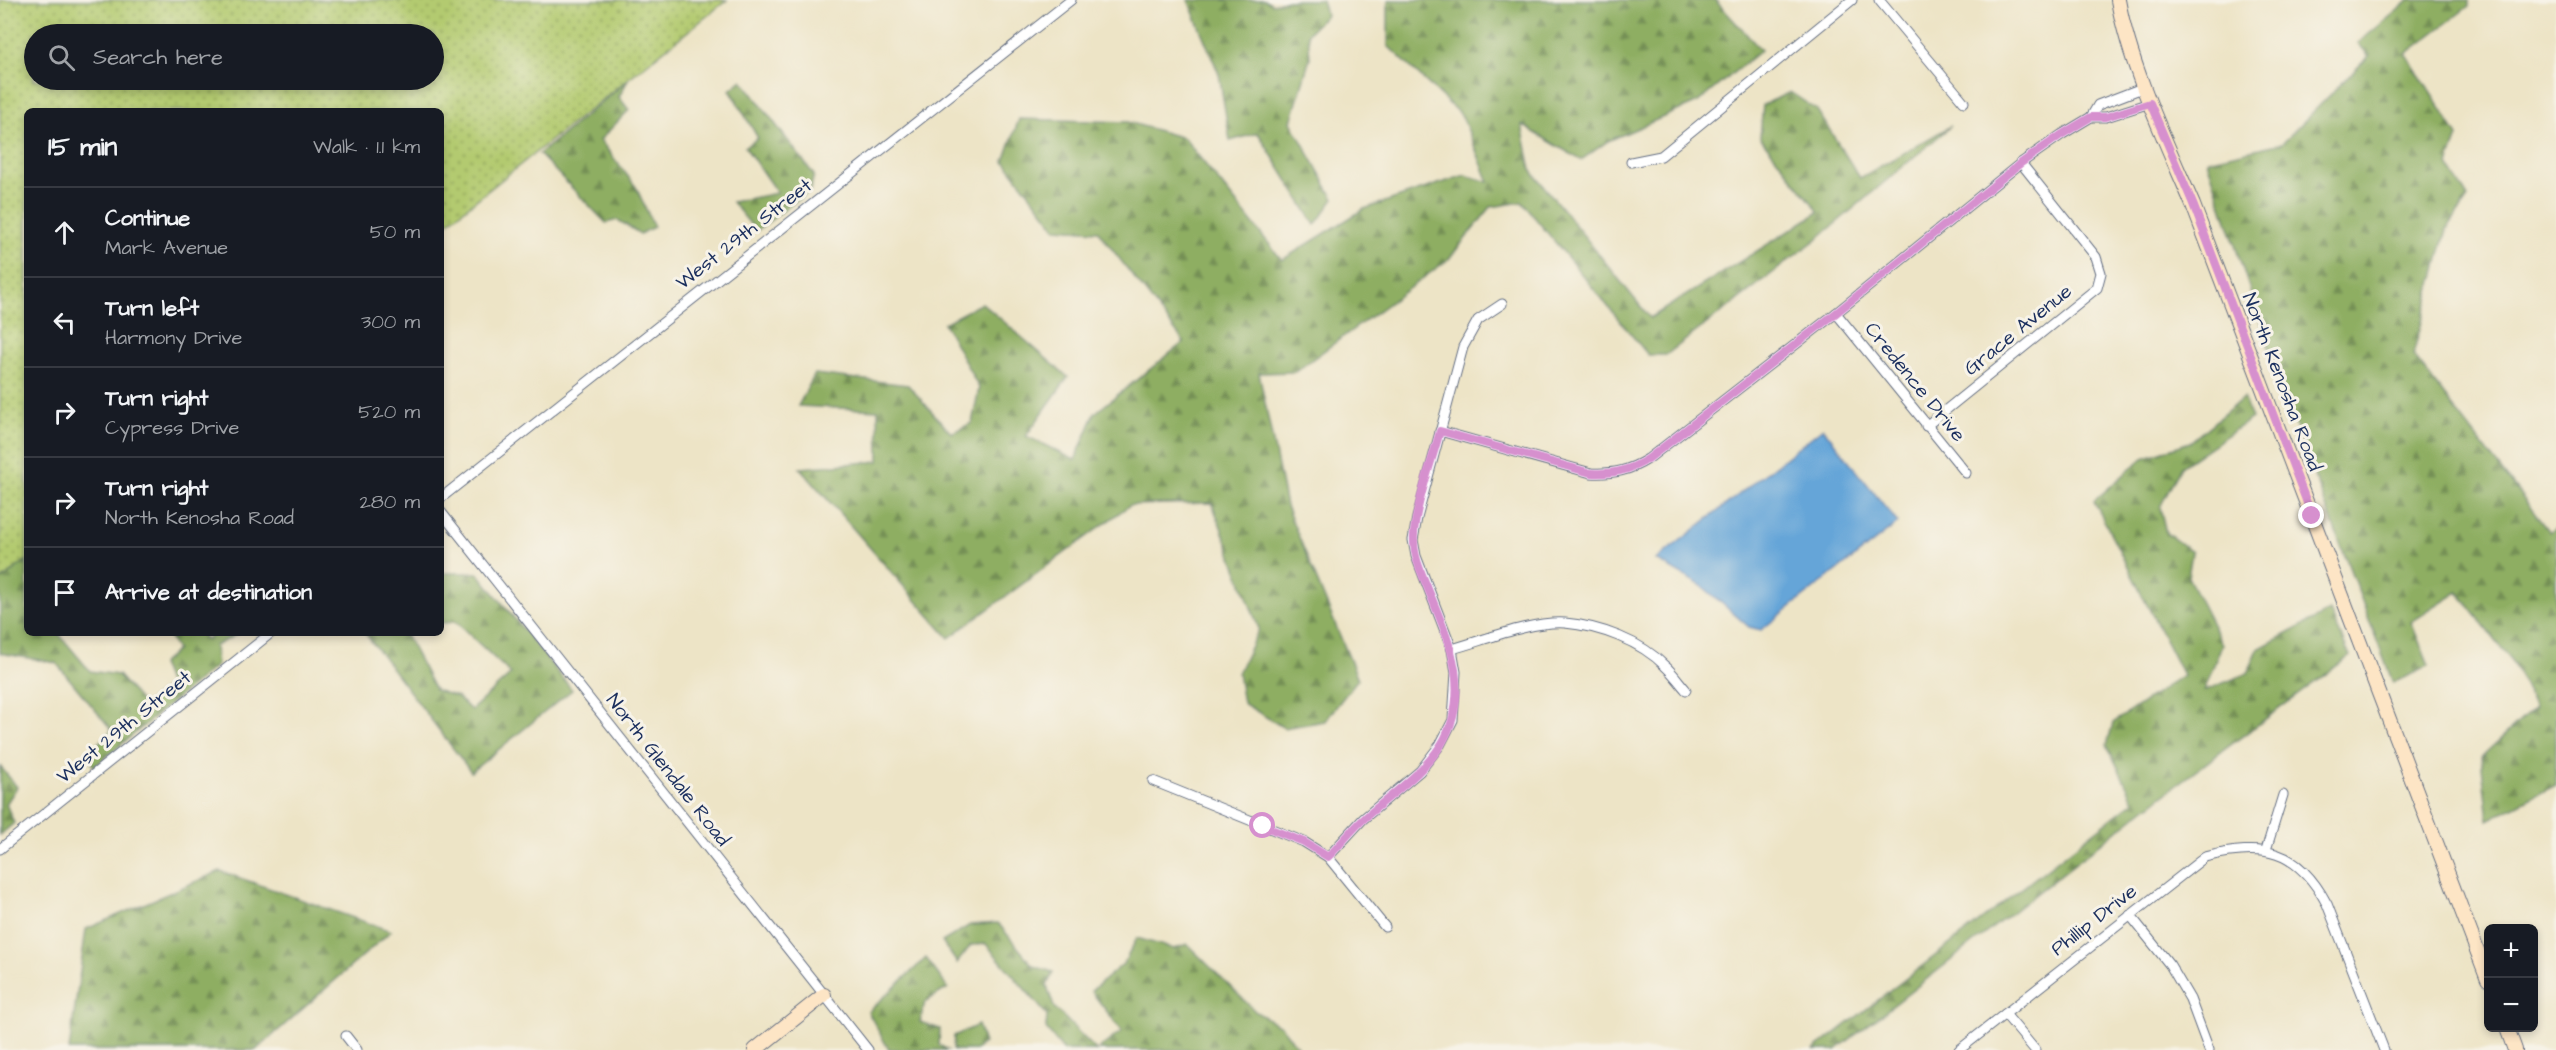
<!DOCTYPE html>
<meta charset="utf-8">
<style>
:root{--surface:#171b24;--page:#20242c;--text:#f1f3f6;--muted:#9ea1a6;--line:#363941}
body{margin:0;font-family:"Architects Daughter",sans-serif;background:var(--page);color:var(--text)}
.controls{position:absolute;right:18px;bottom:18px;display:grid;overflow:hidden;border-radius:9px;box-shadow:0 3px 9px #0003}
.controls button{width:54px;height:54px;display:grid;place-items:center;padding:0;border:0;border-bottom:2px solid var(--line);background:var(--surface);color:var(--text);font:30px sans-serif}
.stop{position:absolute;width:18px;height:18px;margin:-14px;border:4px solid #d690ce;border-radius:50%;background:#fff}
.stop.end{background:#d690ce;border-color:#fff;box-shadow:0 2px 6px #0008}
.list{margin:0;padding:0;list-style:none}
h2{display:flex;justify-content:space-between;align-items:center;height:78px;margin:0;padding:0 24px;font-size:26px}
h2 small{font-size:20px;font-weight:400;color:var(--muted)}
.list li{display:grid;grid-template-columns:39px 1fr auto;gap:18px;align-items:center;box-sizing:border-box;height:90px;padding:0 24px;border-top:2px solid var(--line)}
.list b{display:block;font-size:22px;white-space:nowrap}
.list p{margin:0;font-size:20px;white-space:nowrap;color:var(--muted)}
.list em{font-size:20px;font-style:normal;color:var(--muted)}
.icon{flex:none;width:33px;height:33px;fill:none;stroke:currentColor;stroke-width:2;stroke-linecap:round;stroke-linejoin:round}
.map{position:relative;flex:none;width:2556px;height:1050px;overflow:hidden}
.search{position:absolute;background:var(--surface);box-shadow:0 3px 9px #0003;left:24px;top:24px;width:420px;height:66px;display:flex;align-items:center;gap:15px;box-sizing:border-box;padding:0 21px;border-radius:33px;color:var(--muted);font-size:22px}
.panel{position:absolute;background:var(--surface);box-shadow:0 3px 9px #0003;left:24px;top:108px;width:420px;height:528px;border-radius:9px}
.map>svg:first-child{display:block}
.grass{fill:url(#grass-dots);stroke:#677c66;stroke-width:1.5;fill-rule:evenodd}
.forest{fill:url(#forest-firs);stroke:#546e60;stroke-width:1.5}
.water{fill:#65a5d8;stroke:#406a9b;stroke-width:1.5}
.lines{fill:none;stroke-linecap:round;stroke-linejoin:round}
.street-casing{stroke:#646e82;stroke-width:11}
.secondary-casing{stroke:#646e82;stroke-width:16}
.street{stroke:#fff;stroke-width:9}
.secondary{stroke:#fde5c5;stroke-width:14}
.route{stroke:#d690ce;stroke-width:8}
.labels{text-anchor:middle;dominant-baseline:central;stroke-width:6;stroke-linejoin:round;paint-order:stroke}
.street-label{font-size:20px;fill:#1b2f5e;stroke:#f7f3e8}
</style>
<div class="map">
<svg width="2556" height="1050" viewBox="0 0 2556 1050">
<defs>
<pattern id="grass-dots" width="8" height="8" patternUnits="userSpaceOnUse" patternTransform="scale(1.5)"><rect width="8" height="8" fill="#b3ca6f"/><path d="M2 2h.1M6 6h.1" fill="none" stroke="#91a45e" stroke-width="1.8" stroke-linecap="round"/></pattern>
<pattern id="forest-firs" width="22" height="20" patternUnits="userSpaceOnUse" patternTransform="scale(1.5)"><rect width="22" height="20" fill="#8eae62"/><path d="M5 1l3.5 6h-7zM16 11l3.5 6h-7z" fill="#738e54"/></pattern>
</defs>
<rect width="100%" height="100%" fill="#f7f3e8"/>
<filter id="ink" filterUnits="userSpaceOnUse"><feTurbulence type="fractalNoise" baseFrequency=".0167" numOctaves="2"/><feDisplacementMap in="SourceGraphic" scale="12" xChannelSelector="R" yChannelSelector="G"/><feConvolveMatrix kernelMatrix="1 2 1 2 8 2 1 2 1" color-interpolation-filters="sRGB"/></filter>
<filter id="wash" filterUnits="userSpaceOnUse"><feTurbulence type="fractalNoise" baseFrequency=".008" numOctaves="4" result="noise"/><feDisplacementMap in="SourceGraphic" scale="24" xChannelSelector="R" yChannelSelector="G"/><feGaussianBlur stdDeviation="1.35" result="paint"/><feColorMatrix in="noise" values="0 0 0 0 0 0 0 0 0 0 0 0 0 0 0 0 0 1.4 0 .05"/><feComposite in="paint" operator="in"/></filter>
<g filter="url(#wash)">
<rect width="100%" height="100%" fill="#ede4c6"/>
<!-- grass -->
<path class="grass" d="M0,0H727L441,228V111H27V560L0,581ZM34,34H434V80H34Z"/>
<!-- forest -->
<g class="forest">
<path d="M1188,0H1265L1273,4L1288,0H1322L1326,15L1308,33L1310,58L1291,122L1334,199L1315,225L1258,133L1230,141L1219,74Z"/>
<path d="M1388,0H1715L1761,50L1698,102L1608,141L1581,160L1522,125L1531,170L1650,318L1819,212L1760,137L1763,105L1790,92L1817,110L1860,178L1951,126L1822,235L1666,355H1648L1522,202L1491,207L1449,259L1295,372L1259,373L1286,506L1358,679L1325,721L1284,728L1243,703L1238,673L1259,629L1212,503L1130,505L949,638L800,468L879,461L878,410L798,406L815,374L908,385L951,433L972,423L979,388L944,323L982,303L1068,377L1026,436L1075,460L1095,413L1184,342L1098,231L1056,228L1004,161L1019,119L1128,122L1184,138L1282,260L1364,209L1465,175L1489,182L1462,116L1388,46Z"/>
<path d="M2410,0H2469V6L2406,54L2458,136L2448,165L2468,198L2447,229L2413,355L2549,532L2556,527V785L2488,820L2481,757L2535,707L2513,663L2458,592L2411,622L2429,666L2393,683L2288,406L2207,160L2282,143L2369,56L2358,43Z"/>
<path d="M628,80L619,97L629,110L600,140L636,187L654,227L640,234L618,220L606,223L539,154Z"/>
<path d="M742,80L814,175L810,191L756,231L732,202L777,193L745,147L758,138L730,90Z"/>
<path d="M2243,398L2252,418L2181,467L2160,507L2166,533L2192,552L2188,577L2222,644L2204,691L2248,673L2258,649L2330,611L2350,656L2146,808L1836,1050H1814L2134,801L2107,745L2113,723L2183,675L2094,501L2143,458L2190,442Z"/>
<path d="M27,560V633H58L90,671L118,675L144,705L169,685L161,664L177,650L167,633H201L206,640L215,633H239L215,646L217,665L94,767L87,754L112,730L56,663L0,653V581Z"/>
<path d="M441,573H478L572,690L471,772L365,633H405L435,690L457,697L471,710L511,674L456,622L441,623Z"/>
<path d="M0,766L17,787L6,804L14,823L0,835Z"/>
<path d="M220,871L391,931L256,1050H69L86,929Z"/>
<path d="M998,923L1033,966L1053,972L1047,986L1054,1007L1096,1050H1063L1046,1029L1047,1015L986,944L971,945L957,963L942,942L970,925Z"/>
<path d="M1137,938L1174,949L1187,944L1256,1012L1281,1026L1300,1050H1097L1122,1031L1091,991L1124,963Z"/>
<path d="M926,958L948,988L925,1002L920,1022L940,1029L939,1045L948,1050H889L868,1012Z"/>
<path d="M978,1025L984,1043L975,1050H953L954,1036Z"/>
</g>
<!-- water -->
<path class="water" d="M1823,428L1898,523L1761,630L1749,627L1702,586L1656,560Z"/>
</g>
<g filter="url(#ink)">
<g class="lines">
<!-- street casing -->
<g class="street-casing">
<g id="street">
<path d="M1879,0L1964,102"/>
<path d="M2091,117L2098,105L2145,87"/>
<path d="M1631,162L1661,156L1852,0"/>
<path d="M1836,313L1966,473"/>
<path d="M1926,426L2097,288L2101,273L2096,257L2021,163"/>
<path d="M1440,431L1591,473C1613,474 1629,471 1648,459L1836,313L2021,163L2061,135L2091,117H2106L2150,103"/>
<path d="M441,498L1071,0"/>
<path d="M441,512L868,1050"/>
<path d="M1452,649C1485,640 1530,621 1565,623C1599,626 1641,641 1665,666C1673,673 1679,682 1686,690"/>
<path d="M1153,781L1304,842L1328,857L1385,927"/>
<path d="M0,849L271,633"/>
<path d="M2266,850L2283,795"/>
<path d="M1328,857L1363,819L1420,771L1440,745L1453,720L1456,672L1452,649L1416,556L1413,540L1417,518L1463,347L1478,320L1502,304"/>
<path d="M2130,915L2170,965L2190,999L2209,1050"/>
<path d="M2005,1014L2035,1050"/>
<path d="M346,1036L357,1050"/>
<path d="M1959,1050L2205,857C2263,843 2297,848 2327,904L2384,1050"/>
</g>
</g>
<!-- secondary casing -->
<g class="secondary-casing">
<g id="secondary">
<path d="M2118,0C2130,67 2166,142 2193,205L2488,979"/>
<path d="M2507,1028L2515,1050"/>
<path d="M755,1050L824,995"/>
</g>
</g>
<!-- street -->
<use href="#street" class="street"/>
<!-- secondary -->
<use href="#secondary" class="secondary"/>
</g>
</g>
<g class="lines" filter="url(#ink)">
<!-- route -->
<path class="route" d="M1263,826L1304,842L1328,857C1341,844 1352,829 1366,817C1391,794 1422,775 1441,745C1473,692 1449,640 1428,589C1422,574 1414,558 1414,541C1412,515 1433,458 1440,431L1591,473C1613,474 1629,471 1648,459L1836,313L2021,163L2061,135L2091,117H2106L2150,103L2193,204L2312,516"/>
</g>
<g class="labels">
<!-- street labels -->
<g class="street-label">
<text transform="translate(744 234) rotate(-38)">West 29th Street</text>
<text transform="translate(2018 330) rotate(-39)">Grace Avenue</text>
<text transform="translate(1915 382) rotate(51)">Credence Drive</text>
<text transform="translate(2282 382) rotate(69)">North Kenosha Road</text>
<text transform="translate(124 727) rotate(-39)">West 29th Street</text>
<text transform="translate(668 770) rotate(52)">North Glendale Road</text>
<text transform="translate(2094 920) rotate(-38)">Phillip Drive</text>
</g>
</g>
</svg>
<div class="controls">
<button>+</button>
<button>−</button>
</div>
<div class="stop" style="left:1263px;top:826px"></div>
<div class="stop end" style="left:2312px;top:516px"></div>
<div class="search"><svg class="icon" aria-label="search" viewBox="0 0 24 24"><circle cx="10" cy="10" r="6"/><path d="M15 15l6 6"/></svg>Search here</div>
<section class="panel">
<h2>15 min<small>Walk · 1.1 km</small></h2>
<ul class="list">
<li><svg class="icon" aria-label="ahead" viewBox="0 0 24 24"><path d="M12 20V5M6 11l6-6 6 6"/></svg><div><b>Continue</b><p>Mark Avenue</p></div><em>50 m</em></li>
<li><svg class="icon" aria-label="left" viewBox="0 0 24 24"><path d="M17 20v-9H6M10 6l-5 5 5 5"/></svg><div><b>Turn left</b><p>Harmony Drive</p></div><em>300 m</em></li>
<li><svg class="icon" aria-label="right" viewBox="0 0 24 24"><path d="M7 20v-9h11M14 6l5 5-5 5"/></svg><div><b>Turn right</b><p>Cypress Drive</p></div><em>520 m</em></li>
<li><svg class="icon" aria-label="right" viewBox="0 0 24 24"><path d="M7 20v-9h11M14 6l5 5-5 5"/></svg><div><b>Turn right</b><p>North Kenosha Road</p></div><em>280 m</em></li>
<li><svg class="icon" aria-label="arrive" viewBox="0 0 24 24"><path d="M6 21V4h12l-3 4 3 4H6"/></svg><div><b>Arrive at destination</b></div></li>
</ul>
</section>
</div>
